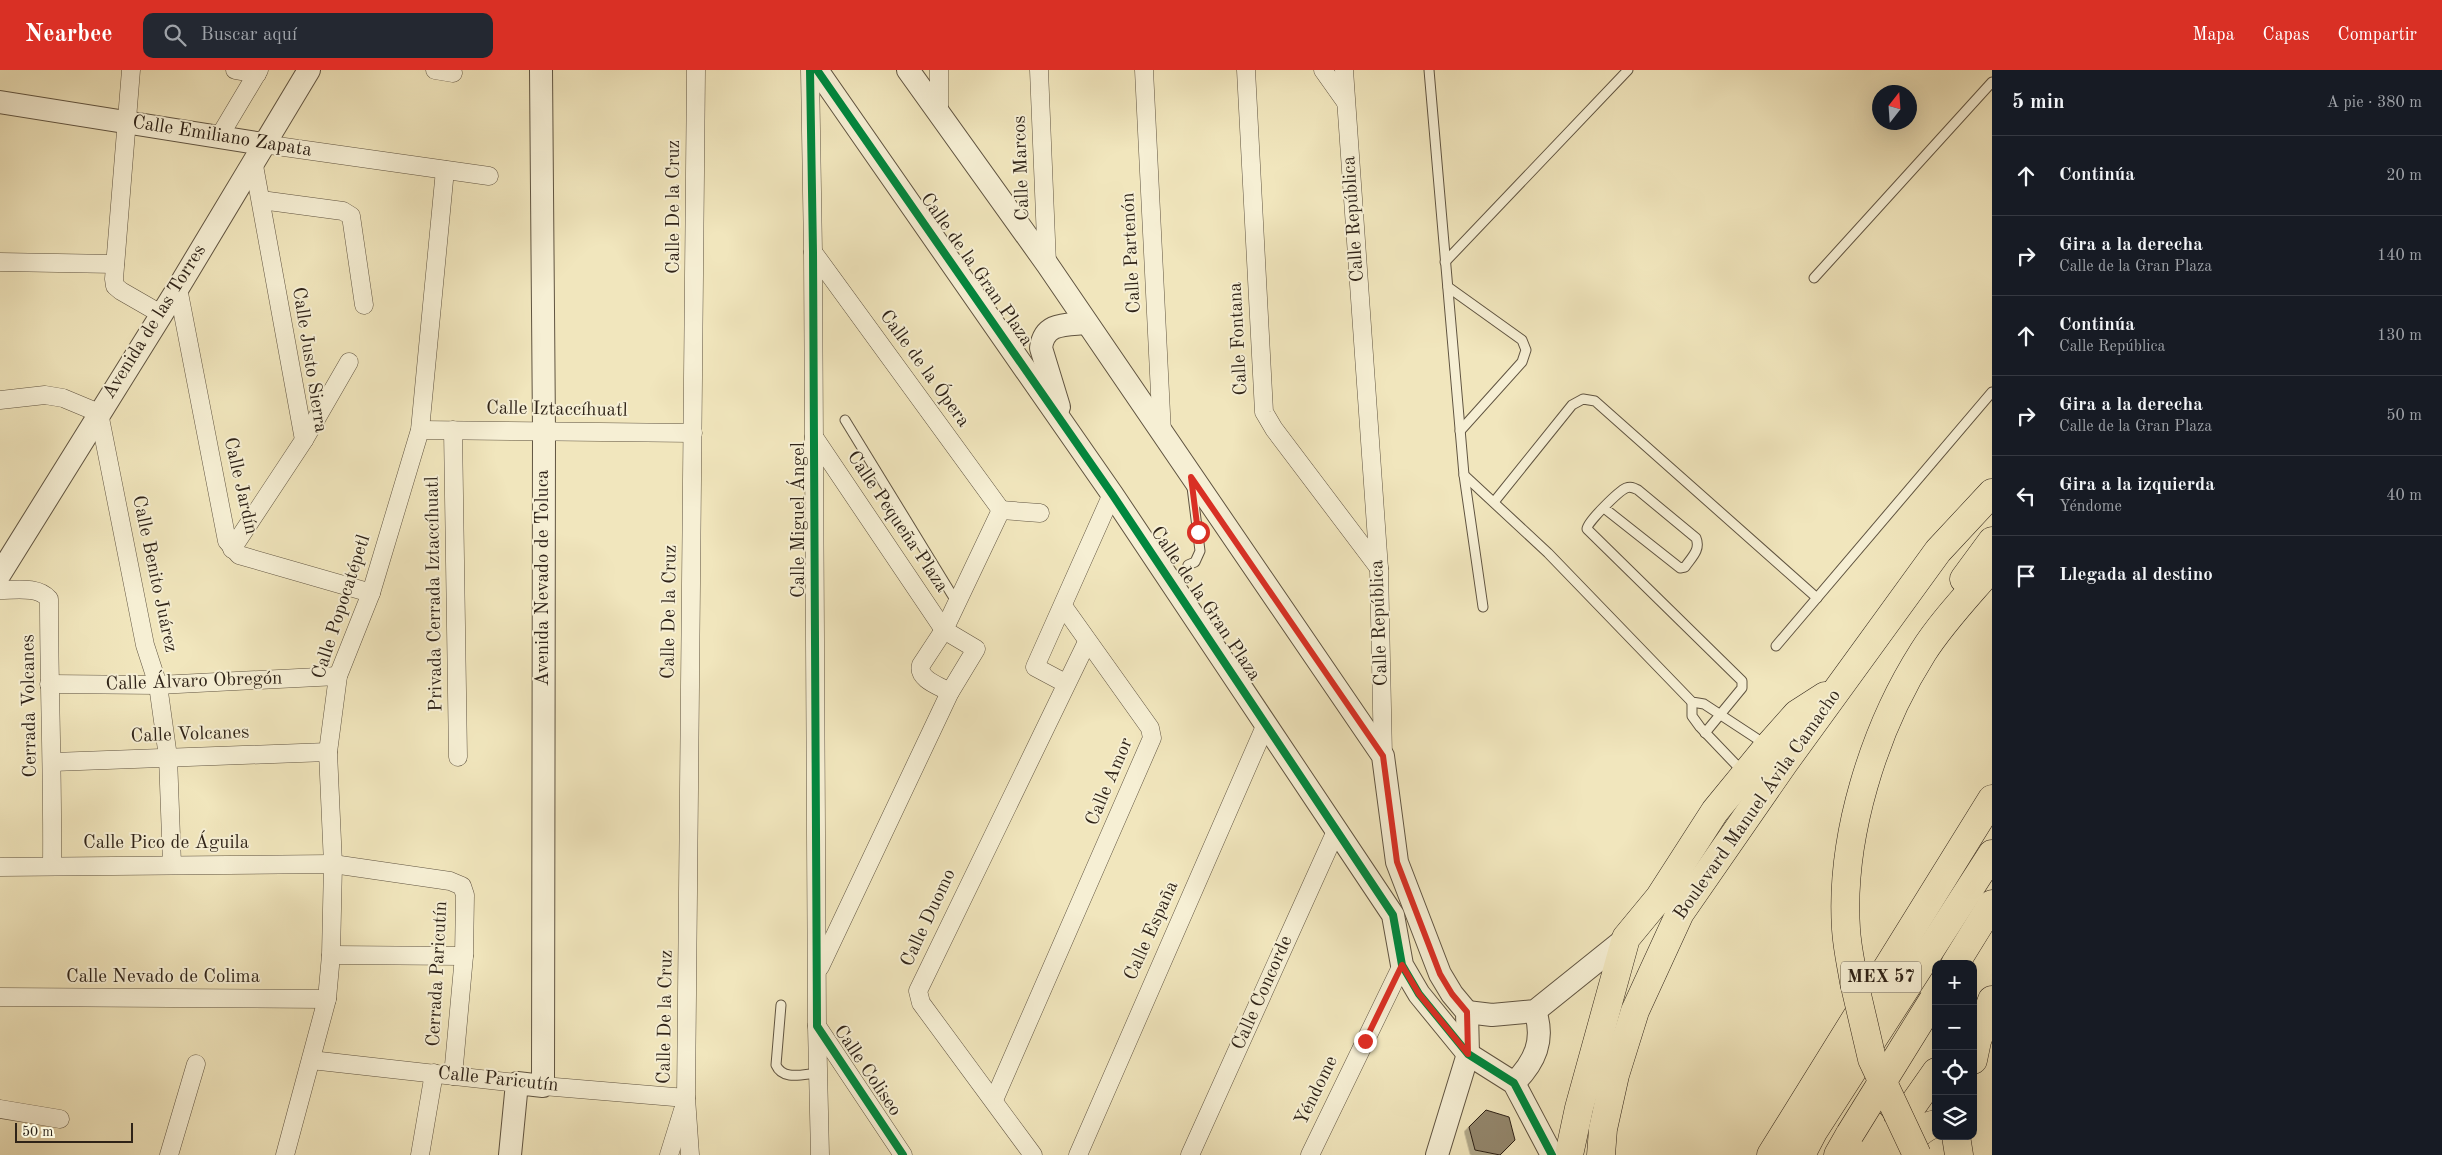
<!DOCTYPE html>
<html lang="es">
<meta charset="utf-8">
<style>
:root{--surface:#171b24;--page:#242831;--text:#f1f3f6;--muted:#9ea1a6;--line:#363941;--accent:#d93025}
body{margin:0;font-family:"Old Standard TT",serif;background:var(--page);color:var(--text)}
.controls{position:absolute;right:15px;bottom:15px;display:grid;overflow:hidden;border-radius:10px;box-shadow:0 5px 20px #0002}
.controls button{width:45px;height:45px;display:grid;place-items:center;padding:0;border:0;border-bottom:1px solid var(--line);background:var(--surface);color:var(--text);font:25px sans-serif}
.compass{position:absolute;left:1872px;top:15px;width:45px;height:45px;border-radius:50%;background:var(--surface);box-shadow:0 5px 20px #0002;rotate:17deg}
.scale{position:absolute;left:15px;bottom:12px;width:118px;box-sizing:border-box;padding-left:5px;border:2px solid #2f2318;border-top:0;font-size:14px;line-height:18px;white-space:nowrap;color:#2f2318;-webkit-text-stroke:4px #f6efd4;paint-order:stroke}
.stop{position:absolute;width:15px;height:15px;margin:-11px;border:4px solid #d93025;border-radius:50%;background:#fff}
.stop.end{background:#d93025;border-color:#fff;box-shadow:0 1px 5px #0008}
.list{margin:0;padding:0;list-style:none}
h2{display:flex;justify-content:space-between;align-items:center;height:65px;margin:0;padding:0 20px;font-size:21px}
h2 small{font-size:16px;font-weight:400;color:var(--muted)}
.list li{display:grid;grid-template-columns:32px 1fr auto;gap:15px;align-items:center;box-sizing:border-box;height:80px;padding:0 20px;border-top:1px solid var(--line)}
.list b{display:block;font-size:19px;white-space:nowrap}
.list p{margin:0;font-size:16px;white-space:nowrap;color:var(--muted)}
.list em{font-size:16px;font-style:normal;color:var(--muted)}
.icon{flex:none;width:28px;height:28px;fill:none;stroke:currentColor;stroke-width:2;stroke-linecap:round;stroke-linejoin:round}
.map{position:relative;flex:none;width:1992px;height:1085px;overflow:hidden}
header{display:flex;align-items:center;gap:30px;box-sizing:border-box;height:70px;padding:0 25px;background:var(--accent);color:#fff}
header strong{font-size:24px}
nav{display:flex;gap:28px;margin-inline-start:auto;font-size:18px}
.search{width:350px;height:45px;background:var(--page);display:flex;align-items:center;gap:12px;box-sizing:border-box;padding:0 18px;border-radius:10px;color:var(--muted);font-size:19px}
main{display:flex}
aside{flex:1;background:var(--surface)}
.map>svg:first-child{display:block}
.building{fill:#94886e;stroke:#2f2318;filter:url(#shadow)}
.lines{fill:none;stroke-linecap:round;stroke-linejoin:round}
.service-casing{stroke:#605441;stroke-width:11}
.minor-casing{stroke:#605441;stroke-width:19}
.tertiary-casing{stroke:#605441;stroke-width:24}
.primary-casing{stroke:#2f2318;stroke-width:29}
.trunk-casing{stroke:#2f2318;stroke-width:29}
.motorway-casing{stroke:#2f2318;stroke-width:29}
.service{stroke:#f6efd4;stroke-width:9}
.minor{stroke:#f6efd4;stroke-width:18}
.tertiary{stroke:#f6efd4;stroke-width:22}
.primary{stroke:#f1e6bd;stroke-width:28}
.trunk{stroke:#f1e6bd;stroke-width:28}
.motorway{stroke:#f1e6bd;stroke-width:28}
.trunk-bridge-casing{stroke:#2f2318;stroke-width:29;stroke-linecap:butt}
.motorway-bridge-casing{stroke:#2f2318;stroke-width:29;stroke-linecap:butt}
.trunk-bridge{stroke:#f1e6bd;stroke-width:28}
.motorway-bridge{stroke:#f1e6bd;stroke-width:28}
.cycleway-casing{stroke:#f6efd4;stroke-width:11}
.cycleway{stroke:#00873e;stroke-width:8}
.route{stroke:#d93025;stroke-width:6}
.labels{text-anchor:middle;dominant-baseline:central;stroke-width:4;stroke-linejoin:round;paint-order:stroke}
.shield{fill:#f6efd4;stroke:#6b6050;stroke-width:1}
.shield-label{font-size:18px;font-weight:bold;fill:#2f2318}
.street-label{font-size:19px;fill:#2f2318;stroke:#f6efd4}
</style>
<header>
<strong>Nearbee</strong>
<div class="search"><svg class="icon" aria-label="search" viewBox="0 0 24 24"><circle cx="10" cy="10" r="6"/><path d="M15 15l6 6"/></svg>Buscar aquí</div>
<nav><a>Mapa</a><a>Capas</a><a>Compartir</a></nav>
</header>
<main>
<div class="map">
<svg width="1992" height="1085" viewBox="0 0 1992 1085">
<defs>
<filter id="shadow"><feDropShadow dx="-4.5" dy="4.5" stdDeviation="0" flood-color="#0004"/></filter>
</defs>
<rect width="100%" height="100%" fill="#f1e6bd"/>
<filter id="stains"><feTurbulence type="fractalNoise" baseFrequency=".004" numOctaves="4"/><feColorMatrix values="0 0 0 0 .2 0 0 0 0 .09 0 0 0 0 .02 0 0 0 .5 -.17"/></filter>
<radialGradient id="worn" r=".72"><stop offset=".6" stop-color="#630" stop-opacity="0"/><stop offset="1" stop-color="#630" stop-opacity=".3"/></radialGradient>
<!-- building -->
<path class="building" d="M1486,1040L1509,1047L1515,1070L1500,1085L1475,1080L1469,1057Z"/>
<g class="lines">
<!-- service casing -->
<g class="service-casing">
<g id="service">
<path d="M1429,0L1464,405L1483,537"/>
<path d="M1445,192L1628,0"/>
<path d="M1814,208L1992,12"/>
<path d="M1448,217L1522,270L1526,280L1522,292L1460,361"/>
<path d="M845,350L957,533"/>
<path d="M1464,405L1548,483L1692,632L1704,634L1765,674"/>
<path d="M1494,432L1572,335L1583,329L1595,331L1817,528"/>
<path d="M1604,438L1680,498L1685,497C1691,488 1701,480 1696,468L1638,420C1634,418 1631,416 1626,418C1619,421 1587,452 1587,459L1742,611V618L1705,663"/>
<path d="M1188,495L1195,492L1200,481L1192,417"/>
<path d="M1776,576L1992,322"/>
<path d="M1692,632V646L1700,657L1743,702"/>
<path d="M781,935L776,995C783,1011 803,1004 818,1003"/>
</g>
</g>
<!-- minor casing -->
<g class="minor-casing">
<g id="minor">
<path d="M131,0L114,209L115,216L121,221L161,244"/>
<path d="M235,0L257,4"/>
<path d="M435,0L453,3"/>
<path d="M810,0L813,182L817,956L903,1085"/>
<path d="M939,0V42"/>
<path d="M1039,0L1047,194"/>
<path d="M1144,0L1162,364"/>
<path d="M1246,0L1264,342L1274,359L1379,498"/>
<path d="M1323,0L1345,31"/>
<path d="M1344,0L1379,499L1383,686"/>
<path d="M219,67L259,0"/>
<path d="M263,74L489,106"/>
<path d="M261,130L343,141L351,146L364,235"/>
<path d="M813,182L1001,440"/>
<path d="M0,192L115,194"/>
<path d="M178,218L227,471L239,485L371,523"/>
<path d="M0,330L45,325L63,328L99,343L145,575L158,615L168,687L172,794"/>
<path d="M420,360L693,363"/>
<path d="M453,360L458,687"/>
<path d="M814,367L944,560L976,579L950,622L820,897"/>
<path d="M304,370L349,292"/>
<path d="M232,479L304,370L253,90"/>
<path d="M0,520C16,520 38,516 49,529C49,618 53,706 52,795"/>
<path d="M1065,613L1035,597L1112,424"/>
<path d="M49,614L158,615L338,606"/>
<path d="M950,622C939,616 917,609 921,595L944,560L1001,440L1040,443"/>
<path d="M53,692L328,682"/>
<path d="M0,797L333,794L450,811L462,816L465,825L464,886L453,1006"/>
<path d="M331,885L464,886"/>
<path d="M0,927L327,929"/>
<path d="M817,956L820,1085"/>
<path d="M311,990L517,1013"/>
<path d="M543,1016L686,1028"/>
<path d="M994,1030L1152,668L1150,658L1063,536"/>
<path d="M0,1039L60,1049"/>
<path d="M169,1085L196,994"/>
<path d="M285,1085L327,929L331,885L333,794L328,682L338,606L371,523L420,360L445,100"/>
<path d="M420,1085L434,1003"/>
<path d="M669,1085L683,1040"/>
<path d="M690,1085L686,1028L696,0"/>
<path d="M1033,1085L921,933L918,921L1087,572"/>
<path d="M1078,1085L1266,654"/>
<path d="M1190,1085L1336,761"/>
<path d="M1310,1085L1402,895"/>
</g>
</g>
<!-- tertiary casing -->
<g class="tertiary-casing">
<g id="tertiary">
<path d="M817,0L1112,424L1393,845L1402,895L1419,924L1468,984L1514,1013L1552,1085"/>
<path d="M908,0L1047,194L1383,686L1397,792L1440,904L1452,924L1467,942L1468,984L1437,1085"/>
<path d="M0,32L263,74"/>
<path d="M1059,337L1041,278C1044,252 1066,255 1086,253"/>
<path d="M0,504L178,218L309,0"/>
<path d="M1467,942L1492,945L1535,941L1626,868"/>
<path d="M1514,1013C1535,992 1545,970 1535,941"/>
<path d="M510,1085L517,1013L543,1016L544,361L541,0"/>
</g>
</g>
<!-- primary casing -->
<g class="primary-casing">
<g id="primary">
<path d="M1569,1085L1579,1038L1626,868L1659,828L1715,741L1765,680L1797,644L1825,626"/>
<path d="M1601,1085L1603,1059L1615,1005L1635,941L1680,843L1784,693L1938,481L1992,423"/>
<path d="M1859,1085L1871,1054"/>
</g>
</g>
<!-- trunk casing -->
<g class="trunk-casing">
<g id="trunk">
<path d="M1964,509L1992,471"/>
<path d="M1854,912C1851,894 1847,877 1846,859C1840,767 1874,659 1923,582C1942,552 1969,524 1992,497"/>
<path d="M1771,1085L1992,729"/>
<path d="M1801,1085L1813,1062L1992,784"/>
</g>
</g>
<!-- motorway casing -->
<g class="motorway-casing">
<g id="motorway">
<path d="M1955,894L1992,834"/>
<path d="M1973,990L1977,971L1992,930"/>
<path d="M1956,1066L1959,1085"/>
<path d="M1838,1085L1850,1064"/>
<path d="M1878,1085L1936,1002"/>
<path d="M1903,1085C1909,1073 1921,1056 1936,1054"/>
</g>
</g>
<!-- service -->
<use href="#service" class="service"/>
<!-- minor -->
<use href="#minor" class="minor"/>
<!-- tertiary -->
<use href="#tertiary" class="tertiary"/>
<!-- primary -->
<use href="#primary" class="primary"/>
<!-- trunk -->
<use href="#trunk" class="trunk"/>
<!-- motorway -->
<use href="#motorway" class="motorway"/>
<!-- trunk-bridge casing -->
<g class="trunk-bridge-casing">
<path id="trunk-bridge" d="M1854,912L1872,989L1917,1085"/>
</g>
<!-- motorway-bridge casing -->
<g class="motorway-bridge-casing">
<path id="motorway-bridge" d="M1850,1064L1933,930"/>
</g>
<!-- trunk-bridge -->
<use href="#trunk-bridge" class="trunk-bridge"/>
<!-- motorway-bridge -->
<use href="#motorway-bridge" class="motorway-bridge"/>
<!-- cycleway casing -->
<g class="cycleway-casing">
<g id="cycleway">
<path d="M810,0L813,182L817,956L903,1085"/>
<path d="M817,0L1112,424L1393,845L1402,895L1419,924L1468,984L1514,1013L1552,1085"/>
</g>
</g>
<!-- cycleway -->
<use href="#cycleway" class="cycleway"/>
</g>
<g class="lines">
<!-- route -->
<path class="route" d="M1198,462L1191,407L1383,686L1397,792L1440,904L1452,924L1467,942L1468,984L1419,924L1402,895L1365,971"/>
</g>
<g class="labels">
<!-- shield labels -->
<rect class="shield" x="1841" y="891.5" width="80" height="31" rx="4"/>
<g class="shield-label">
<text x="1881" y="907">MEX 57</text>
</g>
<!-- street labels -->
<g class="street-label">
<text transform="translate(222 67) rotate(9)">Calle Emiliano Zapata</text>
<text transform="translate(1022 98) rotate(-92)">Calle Marcos</text>
<text transform="translate(674 137) rotate(-90)">Calle De la Cruz</text>
<text transform="translate(1354 149) rotate(-94)">Calle República</text>
<text transform="translate(1132 183) rotate(-93)">Calle Partenón</text>
<text transform="translate(976 200) rotate(55)">Calle de la Gran Plaza</text>
<text transform="translate(155 252) rotate(-58)">Avenida de las Torres</text>
<text transform="translate(1239 269) rotate(-93)">Calle Fontana</text>
<text transform="translate(309 290) rotate(81)">Calle Justo Sierra</text>
<text transform="translate(924 299) rotate(54)">Calle de la Ópera</text>
<text transform="translate(557 340) rotate(1)">Calle Iztaccíhuatl</text>
<text transform="translate(240 416) rotate(77)">Calle Jardín</text>
<text transform="translate(799 450) rotate(-90)">Calle Miguel Ángel</text>
<text transform="translate(897 452) rotate(56)">Calle Pequeña Plaza</text>
<text transform="translate(154 504) rotate(78)">Calle Benito Juárez</text>
<text transform="translate(543 508) rotate(-90)">Avenida Nevado de Toluca</text>
<text transform="translate(435 524) rotate(-91)">Privada Cerrada Iztaccíhuatl</text>
<text transform="translate(1205 534) rotate(56)">Calle de la Gran Plaza</text>
<text transform="translate(342 537) rotate(-72)">Calle Popocatépetl</text>
<text transform="translate(670 542) rotate(-89)">Calle De la Cruz</text>
<text transform="translate(1380 553) rotate(-92)">Calle República</text>
<text transform="translate(194 612) rotate(-2)">Calle Álvaro Obregón</text>
<text transform="translate(30 636) rotate(-91)">Cerrada Volcanes</text>
<text transform="translate(190 665) rotate(-2)">Calle Volcanes</text>
<text transform="translate(1110 712) rotate(-67)">Calle Amor</text>
<text transform="translate(1758 735) rotate(-55)">Boulevard Manuel Ávila Camacho</text>
<text x="166" y="773">Calle Pico de Águila</text>
<text transform="translate(929 848) rotate(-65)">Calle Duomo</text>
<text transform="translate(1152 861) rotate(-66)">Calle España</text>
<text transform="translate(438 904) rotate(-87)">Cerrada Paricutín</text>
<text x="163" y="907">Calle Nevado de Colima</text>
<text transform="translate(1263 923) rotate(-66)">Calle Concorde</text>
<text transform="translate(666 947) rotate(-89)">Calle De la Cruz</text>
<text transform="translate(867 1001) rotate(56)">Calle Coliseo</text>
<text transform="translate(498 1010) rotate(6)">Calle Paricutín</text>
<text transform="translate(1317 1021) rotate(-64)">Yéndome</text>
</g>
</g>
<rect width="100%" height="100%" filter="url(#stains)"/>
<rect width="100%" height="100%" fill="url(#worn)"/>
</svg>
<div class="controls">
<button>+</button>
<button>−</button>
<button><svg class="icon" aria-label="locate" viewBox="0 0 24 24"><circle cx="12" cy="12" r="6"/><path d="M12 2v4M12 18v4M2 12h4M18 12h4"/></svg></button>
<button><svg class="icon" aria-label="layers" viewBox="0 0 24 24"><path d="M12 4l9 5-9 5-9-5zM3 14l9 5 9-5"/></svg></button>
</div>
<svg class="compass" viewBox="-18 -18 36 36"><path d="M0-13l5 13h-10z" fill="#e53935"/><path d="M0 13l5-13h-10z" fill="#9ea1a6"/></svg>
<div class="scale">50 m</div>
<div class="stop" style="left:1198px;top:462px"></div>
<div class="stop end" style="left:1365px;top:971px"></div>
</div>
<aside>
<h2>5 min<small>A pie · 380 m</small></h2>
<ul class="list">
<li><svg class="icon" aria-label="ahead" viewBox="0 0 24 24"><path d="M12 20V5M6 11l6-6 6 6"/></svg><div><b>Continúa</b></div><em>20 m</em></li>
<li><svg class="icon" aria-label="right" viewBox="0 0 24 24"><path d="M7 20v-9h11M14 6l5 5-5 5"/></svg><div><b>Gira a la derecha</b><p>Calle de la Gran Plaza</p></div><em>140 m</em></li>
<li><svg class="icon" aria-label="ahead" viewBox="0 0 24 24"><path d="M12 20V5M6 11l6-6 6 6"/></svg><div><b>Continúa</b><p>Calle República</p></div><em>130 m</em></li>
<li><svg class="icon" aria-label="right" viewBox="0 0 24 24"><path d="M7 20v-9h11M14 6l5 5-5 5"/></svg><div><b>Gira a la derecha</b><p>Calle de la Gran Plaza</p></div><em>50 m</em></li>
<li><svg class="icon" aria-label="left" viewBox="0 0 24 24"><path d="M17 20v-9H6M10 6l-5 5 5 5"/></svg><div><b>Gira a la izquierda</b><p>Yéndome</p></div><em>40 m</em></li>
<li><svg class="icon" aria-label="arrive" viewBox="0 0 24 24"><path d="M6 21V4h12l-3 4 3 4H6"/></svg><div><b>Llegada al destino</b></div></li>
</ul>
</aside>
</main>
